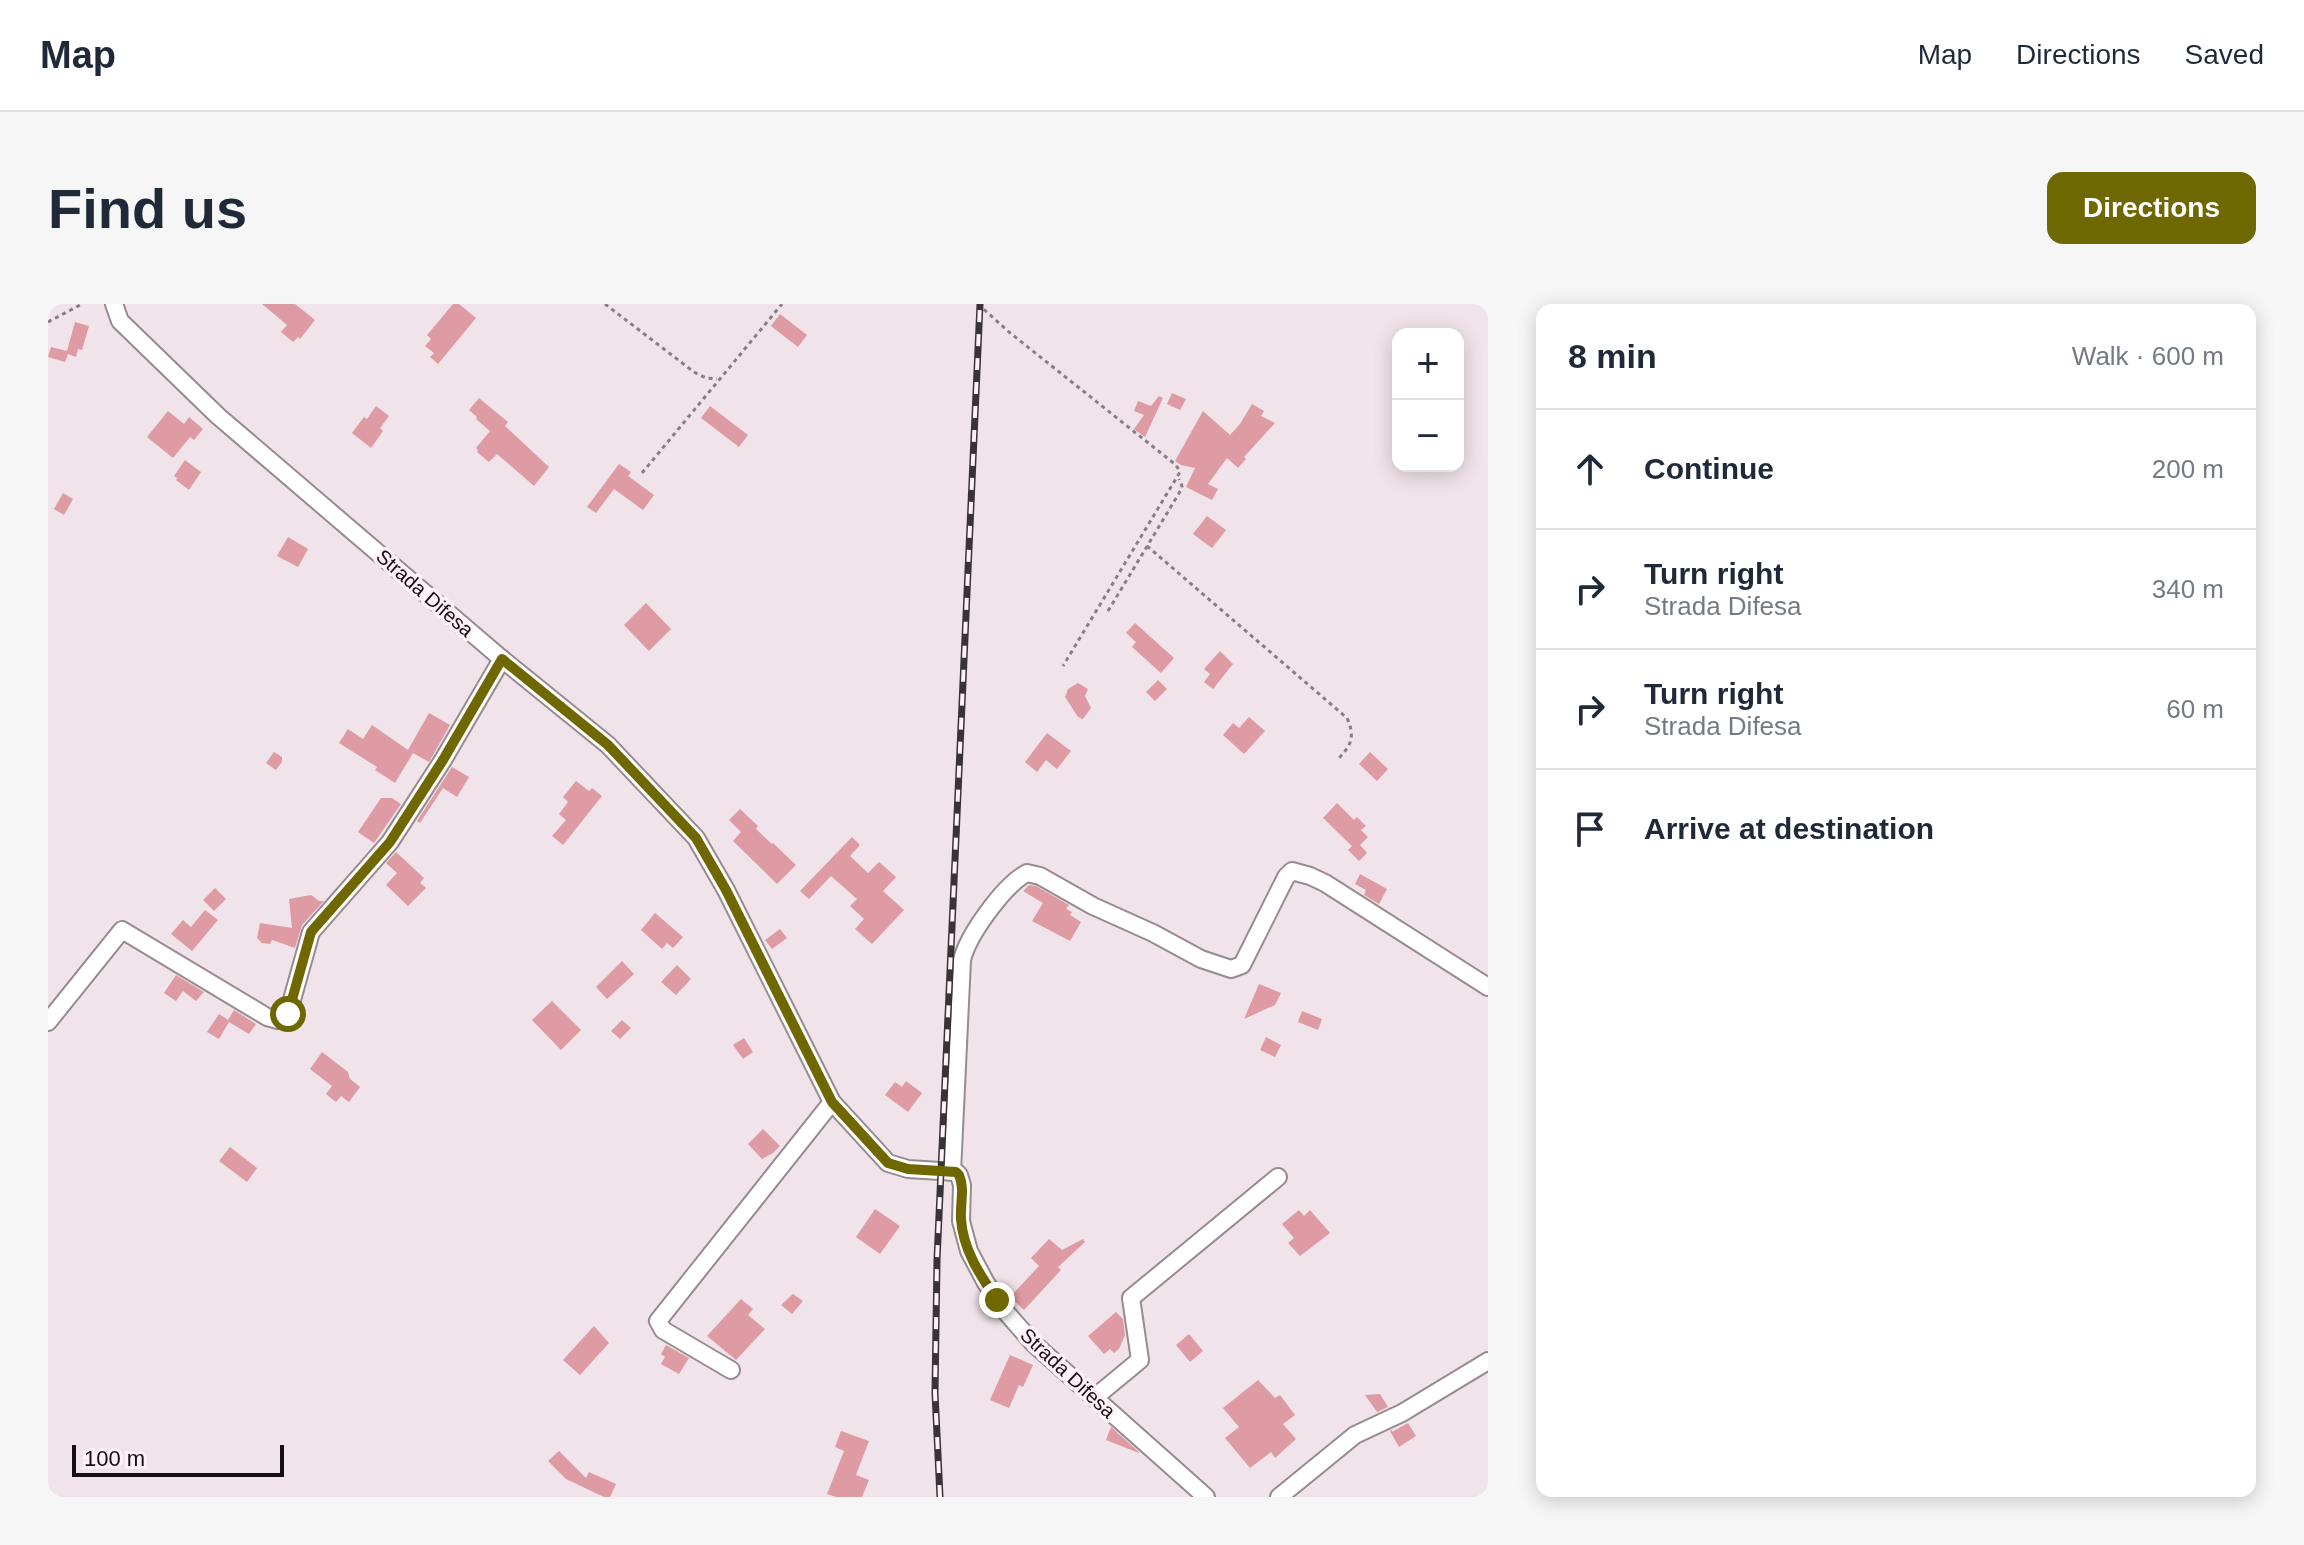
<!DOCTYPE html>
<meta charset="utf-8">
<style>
:root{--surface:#fff;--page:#f6f6f7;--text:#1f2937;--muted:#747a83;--line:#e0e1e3;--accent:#6f6800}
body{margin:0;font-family:Arial,sans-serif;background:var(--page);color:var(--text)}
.controls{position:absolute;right:24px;top:24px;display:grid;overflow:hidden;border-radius:16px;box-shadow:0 4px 20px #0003}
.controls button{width:72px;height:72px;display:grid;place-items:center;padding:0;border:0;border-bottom:2px solid var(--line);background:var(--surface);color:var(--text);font:40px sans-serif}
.scale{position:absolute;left:24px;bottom:20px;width:212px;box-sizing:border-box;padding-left:8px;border:4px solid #140f11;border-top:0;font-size:22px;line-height:28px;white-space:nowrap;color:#140f11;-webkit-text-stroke:6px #fef0f6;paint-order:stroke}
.stop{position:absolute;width:24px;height:24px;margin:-18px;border:6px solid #6f6800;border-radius:50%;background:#fff}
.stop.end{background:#6f6800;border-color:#fff;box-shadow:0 2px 8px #0008}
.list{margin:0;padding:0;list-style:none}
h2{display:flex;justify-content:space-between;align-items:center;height:104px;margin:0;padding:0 32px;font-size:34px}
h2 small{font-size:26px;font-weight:400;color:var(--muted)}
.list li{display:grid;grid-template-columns:52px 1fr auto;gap:24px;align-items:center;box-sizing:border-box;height:120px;padding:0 32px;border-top:2px solid var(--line)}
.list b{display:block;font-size:30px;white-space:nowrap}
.list p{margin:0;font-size:26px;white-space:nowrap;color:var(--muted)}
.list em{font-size:26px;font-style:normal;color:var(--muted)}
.icon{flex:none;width:44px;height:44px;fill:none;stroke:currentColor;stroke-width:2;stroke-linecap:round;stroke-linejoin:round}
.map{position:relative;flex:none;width:1440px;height:1193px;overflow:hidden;border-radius:16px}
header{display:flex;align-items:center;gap:48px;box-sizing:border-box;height:112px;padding:0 40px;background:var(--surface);border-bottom:2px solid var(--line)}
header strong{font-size:38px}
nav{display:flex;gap:44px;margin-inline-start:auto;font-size:28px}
.intro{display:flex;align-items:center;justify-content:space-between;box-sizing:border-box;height:192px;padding:0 48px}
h1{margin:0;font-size:56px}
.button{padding:20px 36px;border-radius:16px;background:var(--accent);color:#fff;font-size:28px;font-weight:700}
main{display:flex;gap:48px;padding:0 48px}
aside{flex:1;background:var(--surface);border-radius:16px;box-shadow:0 4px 20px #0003}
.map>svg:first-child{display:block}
.building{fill:#de9ba3}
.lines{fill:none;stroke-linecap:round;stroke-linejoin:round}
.minor-casing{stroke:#978b90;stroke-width:20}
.path{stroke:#887f83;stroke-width:3;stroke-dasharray:4 4;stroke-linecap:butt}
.minor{stroke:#fff;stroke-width:16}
.rail-casing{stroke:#393336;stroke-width:7}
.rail{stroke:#fef0f6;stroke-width:4;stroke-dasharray:12;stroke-linecap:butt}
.route{stroke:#6f6800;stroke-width:10}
.labels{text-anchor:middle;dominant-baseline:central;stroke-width:7;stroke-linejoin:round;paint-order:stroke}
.street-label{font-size:20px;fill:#140f11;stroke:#fef0f6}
</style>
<header>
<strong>Map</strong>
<nav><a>Map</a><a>Directions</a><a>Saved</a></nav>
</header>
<div class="intro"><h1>Find us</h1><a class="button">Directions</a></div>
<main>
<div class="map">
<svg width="1440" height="1193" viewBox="0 0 1440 1193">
<rect width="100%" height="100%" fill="#f0e3e9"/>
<!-- building -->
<g class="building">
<path d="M214,0H247L267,16L252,35L250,33L245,38L233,28L239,21Z"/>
<path d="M405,0H411L428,14L390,60L382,53L386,49L377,42L383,35L379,31Z"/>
<path d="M732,10L759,31L750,43L723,22Z"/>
<path d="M27,18L41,22L34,46L30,45L28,53L20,50L17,58L0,53L3,43L19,47Z"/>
<path d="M1124,89L1138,95L1132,106L1119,100Z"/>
<path d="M1111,92L1115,94L1097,133L1086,125L1096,111L1086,107L1090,97L1103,102Z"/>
<path d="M431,94L460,118L457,122L501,163L486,182L449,150L441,158L429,148L430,146L428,144L442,127L428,115L429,113L421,106Z"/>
<path d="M1204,100L1216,107L1213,112L1227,119L1196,153L1198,155L1190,164L1179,154L1160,180L1170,185L1164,196L1138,183L1147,164L1133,161L1127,157L1155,107L1182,131L1192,120Z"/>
<path d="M328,102L341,112L332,124L335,127L323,144L304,129L316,113L319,115Z"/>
<path d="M662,102L700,131L691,143L653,114Z"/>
<path d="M120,107L136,120L141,113L155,125L146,136L142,133L125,154L99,133Z"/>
<path d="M137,156L153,168L141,186L128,176L129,174L126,172Z"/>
<path d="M571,160L583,168L580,172L606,191L595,206L566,185L548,209L539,203Z"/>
<path d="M15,189L25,195L16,211L6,205Z"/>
<path d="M1159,212L1178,226L1164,244L1145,230Z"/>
<path d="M240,233L260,245L250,263L229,252Z"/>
<path d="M598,299L623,325L601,347L576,321Z"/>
<path d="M1087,319L1126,354L1113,369L1084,343L1088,338L1078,329Z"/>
<path d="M1172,347L1185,360L1165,385L1156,378L1162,370L1156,365Z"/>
<path d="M1110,376L1119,385L1107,397L1098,388Z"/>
<path d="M1030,379L1040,385L1037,392L1043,404L1035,415L1030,413L1017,393L1020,385Z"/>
<path d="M381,409L402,421L381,458L363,448L365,449L347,479L327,466L329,463L291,439L300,425L315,435L324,421L360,446Z"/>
<path d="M1201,413L1217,427L1196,450L1175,431L1185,419L1191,424Z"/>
<path d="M999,429L1023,447L1009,465L998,456L989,468L977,458Z"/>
<path d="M226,448L234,453V458L228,466L218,459Z"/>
<path d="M1322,448L1340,465L1329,477L1311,460Z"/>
<path d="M404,463L421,473L409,493L395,484L372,519L369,517Z"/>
<path d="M528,477L541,487L544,484L554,492L515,541L504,532L518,516L511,510L520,498L515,493Z"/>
<path d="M333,494H344L353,500L326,539L310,528Z"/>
<path d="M1289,499L1306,516L1309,513L1318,522L1313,526L1320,533L1312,541L1319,549L1311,557L1300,546L1304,542L1275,514Z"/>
<path d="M692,505L710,522L708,525L724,540L725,539L748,561L729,580L685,537L693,528L681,516Z"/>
<path d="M804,533L812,541L802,552L820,569L831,558L848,573L835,587L856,606L824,640L807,625L816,615L802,602L809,595L783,572L761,595L752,587Z"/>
<path d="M348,548L376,574L372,579L378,584L360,602L338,581L349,569L338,559Z"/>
<path d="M1312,570L1339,585L1331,600L1316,591L1318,586L1307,580Z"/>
<path d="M981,581L988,582L1021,601L1018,605L1024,608L1022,611L1033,618L1022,637L984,617L995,599L975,587Z"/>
<path d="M167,584L178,595L166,607L155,596Z"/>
<path d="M263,591L271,597H276L254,621L247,644L224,636L222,640L214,639L209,634L212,619L244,624L241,595Z"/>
<path d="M157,606L170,616L144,647L123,630L135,616L143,623Z"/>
<path d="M607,609L635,633L625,644L619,639L614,645L593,626Z"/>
<path d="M732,625L739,634L724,645L717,636Z"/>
<path d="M574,657L586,670L559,695L548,683Z"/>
<path d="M629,661L643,675L628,691L613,678Z"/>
<path d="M128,671L156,688L148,697L135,687L128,697L116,689Z"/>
<path d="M1211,680L1233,689L1227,701L1196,715Z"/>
<path d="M504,697L533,726L513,746L484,716Z"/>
<path d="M186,706L208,720L201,730L181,718L171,735L159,728L171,710L180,716Z"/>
<path d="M1254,707L1274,715L1270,726L1250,718Z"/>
<path d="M574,716L583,724L572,735L563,727Z"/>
<path d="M1218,733L1233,741L1227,753L1212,746Z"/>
<path d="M696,734L705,748L695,755L685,741Z"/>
<path d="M274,748L300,768L302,775L312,783L301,798L293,792L288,798L278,790L284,782L262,765Z"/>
<path d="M858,777L874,789L860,808L837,791L847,778L854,783Z"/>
<path d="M715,825L732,842L725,849L714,855L700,840Z"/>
<path d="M182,843L209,864L199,878L171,857Z"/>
<path d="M827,905L852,922L832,950L808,933Z"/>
<path d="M1251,906L1256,912L1262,906L1282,929L1252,952L1240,939L1246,934L1234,920Z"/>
<path d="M1001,935L1014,946L1035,935L1037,938L1010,963L1013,966L976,1006L962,993L991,962L983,954Z"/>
<path d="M745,990L755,997L744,1010L733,1001Z"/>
<path d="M693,995L705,1005L700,1011L717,1025L688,1056L659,1032Z"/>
<path d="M1068,1008L1075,1015L1077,1031L1071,1045L1066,1049L1062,1045L1056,1050L1040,1032Z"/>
<path d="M546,1022L561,1039L532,1071L515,1056Z"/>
<path d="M1141,1030L1155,1047L1142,1058L1128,1041Z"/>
<path d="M618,1041L641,1054L631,1070L613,1060L617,1053L613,1050Z"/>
<path d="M962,1051L985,1061L975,1083L971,1081L961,1104L942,1096Z"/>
<path d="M1210,1076L1227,1094L1232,1091L1247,1111L1235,1120L1248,1135L1227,1154L1223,1148L1202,1164L1177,1134L1191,1123L1175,1104Z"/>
<path d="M1332,1090L1340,1103L1329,1108L1317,1091Z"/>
<path d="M1360,1119L1368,1132L1351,1143L1342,1127L1344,1126V1128Z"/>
<path d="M1063,1123L1091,1148V1149L1058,1136Z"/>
<path d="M793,1127L821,1137L808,1171L821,1176L814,1193H788L779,1190L796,1147L787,1143Z"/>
<path d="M511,1147L538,1174L541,1168L568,1180L562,1193H556L518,1175L500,1157Z"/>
</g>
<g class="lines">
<!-- minor casing -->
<g class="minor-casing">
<g id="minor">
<path d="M66,0L72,17L170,112L454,355L560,441L648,534L678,586L784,798L840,859L860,865L908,868L911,871L914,881L913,917L921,947L938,979L957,1007L985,1039L1158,1193"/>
<path d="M0,718L74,626L219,713L230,716L240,710L263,628L342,538L395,456L454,355"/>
<path d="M904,868L914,656C920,631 956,581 979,569L992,572L1045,602L1105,629L1153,655L1183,665L1194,661L1238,573L1244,567L1262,572L1277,579L1440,683"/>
<path d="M683,1066L615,1026L610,1017L784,798"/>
<path d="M1046,1094L1092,1056L1083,994L1230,873"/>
<path d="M1231,1193L1307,1131L1354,1109L1440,1057"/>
</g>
</g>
<!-- path -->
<g class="path">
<path d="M557,0L646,68L658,74L669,75"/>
<path d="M930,0L961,28L1128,161L1132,168L1015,362"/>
<path d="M0,18L34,0"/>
<path d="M594,169L734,0"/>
<path d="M1099,242L1299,414C1307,432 1304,441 1290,455"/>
<path d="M1060,307L1133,186L1134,182L1131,175"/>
</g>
<!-- minor -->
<use href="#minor" class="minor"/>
<!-- rail casing -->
<g class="rail-casing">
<path id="rail" d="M892,1193L887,1089L889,956L932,0"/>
</g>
<!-- rail -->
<use href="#rail" class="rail"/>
</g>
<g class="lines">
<!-- route -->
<path class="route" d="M240,710L263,628L342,538L395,456L454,355L560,441L648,534L678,586L784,798L840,859L860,865L908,868L911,871C917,884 912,900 913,915C915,946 932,971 949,996"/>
</g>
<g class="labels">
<!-- street labels -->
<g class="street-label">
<text transform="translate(377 289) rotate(41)">Strada Difesa</text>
<text transform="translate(1020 1069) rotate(43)">Strada Difesa</text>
</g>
</g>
</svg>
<div class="controls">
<button>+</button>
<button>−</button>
</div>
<div class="scale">100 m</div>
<div class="stop" style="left:240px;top:710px"></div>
<div class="stop end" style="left:949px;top:996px"></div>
</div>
<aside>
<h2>8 min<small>Walk · 600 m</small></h2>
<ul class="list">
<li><svg class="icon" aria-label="ahead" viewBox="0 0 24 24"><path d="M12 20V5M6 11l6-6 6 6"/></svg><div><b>Continue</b></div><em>200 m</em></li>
<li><svg class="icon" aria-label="right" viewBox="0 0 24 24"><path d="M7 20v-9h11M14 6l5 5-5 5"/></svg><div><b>Turn right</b><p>Strada Difesa</p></div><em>340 m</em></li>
<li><svg class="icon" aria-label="right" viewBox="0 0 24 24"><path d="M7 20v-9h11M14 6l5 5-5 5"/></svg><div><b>Turn right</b><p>Strada Difesa</p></div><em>60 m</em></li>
<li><svg class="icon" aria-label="arrive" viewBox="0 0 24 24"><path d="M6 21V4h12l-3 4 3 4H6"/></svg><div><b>Arrive at destination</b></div></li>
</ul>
</aside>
</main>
